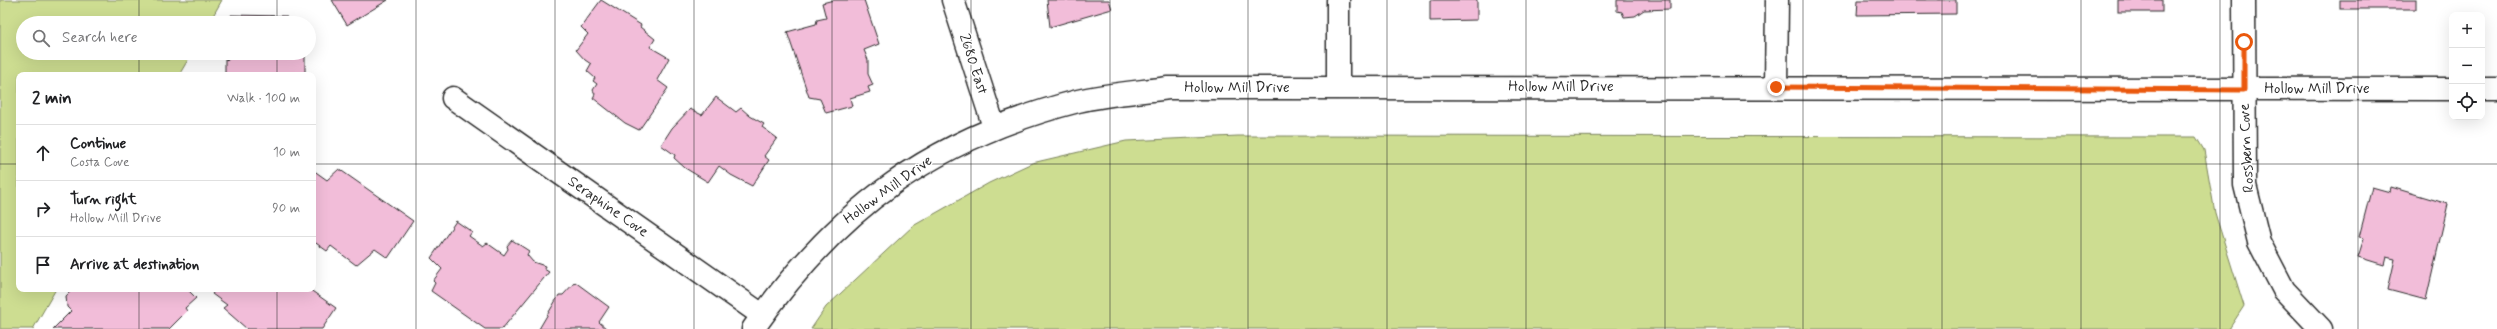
<!DOCTYPE html>
<meta charset="utf-8">
<style>
:root{--surface:#fff;--page:#f6f6f6;--text:#202124;--muted:#757577;--line:#e0e0e0}
body{margin:0;font-family:Mynerve,sans-serif;background:var(--page);color:var(--text)}
.controls{position:absolute;right:12px;top:12px;display:grid;overflow:hidden;border-radius:8px;box-shadow:0 4px 16px #0002}
.controls button{width:36px;height:36px;display:grid;place-items:center;padding:0;border:0;border-bottom:1px solid var(--line);background:var(--surface);color:var(--text);font:20px sans-serif}
.stop{position:absolute;width:12px;height:12px;margin:-9px;border:3px solid #ea580c;border-radius:50%;background:#fff}
.stop.end{background:#ea580c;border-color:#fff;box-shadow:0 1px 4px #0008}
.list{margin:0;padding:0;list-style:none}
h2{display:flex;justify-content:space-between;align-items:center;height:52px;margin:0;padding:0 16px;font-size:17px}
h2 small{font-size:13px;font-weight:400;color:var(--muted)}
.list li{display:grid;grid-template-columns:26px 1fr auto;gap:12px;align-items:center;box-sizing:border-box;height:56px;padding:0 16px;border-top:1px solid var(--line)}
.list b{display:block;font-size:15px;white-space:nowrap}
.list p{margin:0;font-size:13px;white-space:nowrap;color:var(--muted)}
.list em{font-size:13px;font-style:normal;color:var(--muted)}
.icon{flex:none;width:22px;height:22px;fill:none;stroke:currentColor;stroke-width:2;stroke-linecap:round;stroke-linejoin:round}
.map{position:relative;flex:none;width:2497px;height:329px;overflow:hidden}
.search{position:absolute;background:var(--surface);box-shadow:0 4px 16px #0002;left:16px;top:16px;width:300px;height:44px;display:flex;align-items:center;gap:10px;box-sizing:border-box;padding:0 14px;border-radius:22px;color:var(--muted);font-size:15px}
.panel{position:absolute;background:var(--surface);box-shadow:0 4px 16px #0002;left:16px;top:72px;width:300px;height:220px;border-radius:8px}
.map>svg:first-child{display:block}
.green{fill:#cddd91;stroke:#7c845e}
.building{fill:#f2bdd9;stroke:#2b2b2b}
.lines{fill:none;stroke-linecap:round;stroke-linejoin:round}
.street-casing{stroke:#2b2b2b;stroke-width:25}
.street{stroke:#fff;stroke-width:22}
.route{stroke:#ea580c;stroke-width:5}
.grid{fill:none;stroke:#2b2b2b;stroke-width:1;stroke-opacity:0.55}
.labels{text-anchor:middle;dominant-baseline:central;stroke-width:3;stroke-linejoin:round;paint-order:stroke}
.street-label{font-size:15px;fill:#2b2b2b;stroke:#fff}
</style>
<div class="map">
<svg width="2497" height="329" viewBox="0 0 2497 329">
<rect width="100%" height="100%" fill="#fff"/>
<filter id="ink" filterUnits="userSpaceOnUse"><feTurbulence type="fractalNoise" baseFrequency=".025" numOctaves="2"/><feDisplacementMap in="SourceGraphic" scale="8" xChannelSelector="R" yChannelSelector="G"/><feConvolveMatrix kernelMatrix="1 2 1 2 8 2 1 2 1" color-interpolation-filters="sRGB"/></filter>
<g filter="url(#ink)">
<!-- green -->
<g class="green">
<path d="M0,0H222L209,23H23V53H192L179,75H19V289H56L33,329H0Z"/>
<path d="M1238,136L2196,137L2204,150L2215,213L2244,306L2229,329H811L826,307L913,226L989,183L1032,163L1126,141Z"/>
</g>
<!-- building -->
<g class="building">
<path d="M332,0H388L347,25Z"/>
<path d="M601,0L641,25L640,27L655,39L650,47L669,58L657,80L668,88L639,130L625,123L593,98L595,94L593,90L597,84L593,81L595,78L587,71L591,64L585,60L576,50L588,34L581,27Z"/>
<path d="M834,0H864L879,44L864,50L868,60V74L873,85L868,87L870,92L850,98L852,106L826,113L820,99L809,97L787,32L816,24L817,20L826,18L822,3Z"/>
<path d="M1047,0H1109L1112,9L1050,27Z"/>
<path d="M1430,0H1477V20L1430,21Z"/>
<path d="M1617,0H1670V9L1644,10L1635,16L1624,17L1622,12L1617,11Z"/>
<path d="M1858,0H1956V14L1857,15Z"/>
<rect x="2118" y="0" width="44" height="12"/>
<rect x="2340" y="0" width="76" height="9"/>
<path d="M231,15L286,16V23H231Z"/>
<path d="M229,53H305V74L309,75H209L225,74V59L228,60Z"/>
<path d="M716,97L736,112L741,108L750,116L764,124L762,127L777,138L764,156L769,160L752,186L731,175L719,166L708,182L685,168L674,158L675,155L661,145L672,128L690,109L702,115Z"/>
<path d="M339,169L413,221L388,258L375,249L356,265L331,246L327,251L313,241V170L327,180Z"/>
<path d="M2372,187L2390,192L2391,187L2448,204L2426,300L2388,290L2395,259L2386,257L2384,265L2358,257L2364,238L2359,237Z"/>
<path d="M456,221L472,232L469,236L483,246L487,243L504,255L508,249L507,246L512,240L529,251L527,255L533,262L545,266L544,269L549,272L502,329H485L431,291L435,283L433,281L442,269L431,258Z"/>
<path d="M575,282L609,307L599,322L607,329H539L559,295H563Z"/>
<path d="M73,289H187L196,298L185,308L187,311L169,329H53L71,311L67,307L66,296Z"/>
<path d="M216,289H309L336,308L322,329H247L223,308L227,305L212,294Z"/>
</g>
<g class="lines">
<!-- street casing -->
<g class="street-casing">
<g id="street">
<path d="M953,0L994,127"/>
<path d="M1338,0V87"/>
<path d="M2244,0L2245,185L2259,242L2284,290L2321,329"/>
<path d="M1776,87L1777,0"/>
<path d="M2482,89H2497"/>
<path d="M453,98L762,315"/>
<path d="M753,329C838,207 934,138 1078,101C1107,94 1139,92 1168,88L2452,89"/>
</g>
</g>
<!-- street -->
<use href="#street" class="street"/>
</g>
</g>
<g class="lines" filter="url(#ink)">
<!-- route -->
<path class="route" d="M1776,87L2244,90V42"/>
</g>
<!-- grid -->
<path class="grid" d="M139,0V23M277,0V23M416,0V329M555,0V329M694,0V329M832,0V329M971,0V329M1110,0V329M1248,0V329M1387,0V329M1526,0V329M1665,0V329M1803,0V329M1942,0V329M2081,0V329M2220,0V329M2358,0V329M139,53V75M277,53V75M0,164H19M313,164H2497M139,289V329M277,289V329"/>
<g class="labels">
<!-- street labels -->
<g class="street-label">
<text transform="translate(973 64) rotate(72)">2680 East</text>
<text x="1561" y="87">Hollow Mill Drive</text>
<text x="1237" y="88">Hollow Mill Drive</text>
<text x="2317" y="89">Hollow Mill Drive</text>
<text transform="translate(2247 148) rotate(-93)">Rossbern Cove</text>
<text transform="translate(888 190) rotate(-36)">Hollow Mill Drive</text>
<text transform="translate(608 207) rotate(35)">Seraphine Cove</text>
</g>
</g>
</svg>
<div class="controls">
<button>+</button>
<button>−</button>
<button><svg class="icon" aria-label="locate" viewBox="0 0 24 24"><circle cx="12" cy="12" r="6"/><path d="M12 2v4M12 18v4M2 12h4M18 12h4"/></svg></button>
</div>
<div class="stop" style="left:2244px;top:42px"></div>
<div class="stop end" style="left:1776px;top:87px"></div>
<div class="search"><svg class="icon" aria-label="search" viewBox="0 0 24 24"><circle cx="10" cy="10" r="6"/><path d="M15 15l6 6"/></svg>Search here</div>
<section class="panel">
<h2>2 min<small>Walk · 100 m</small></h2>
<ul class="list">
<li><svg class="icon" aria-label="ahead" viewBox="0 0 24 24"><path d="M12 20V5M6 11l6-6 6 6"/></svg><div><b>Continue</b><p>Costa Cove</p></div><em>10 m</em></li>
<li><svg class="icon" aria-label="right" viewBox="0 0 24 24"><path d="M7 20v-9h11M14 6l5 5-5 5"/></svg><div><b>Turn right</b><p>Hollow Mill Drive</p></div><em>90 m</em></li>
<li><svg class="icon" aria-label="arrive" viewBox="0 0 24 24"><path d="M6 21V4h12l-3 4 3 4H6"/></svg><div><b>Arrive at destination</b></div></li>
</ul>
</section>
</div>
